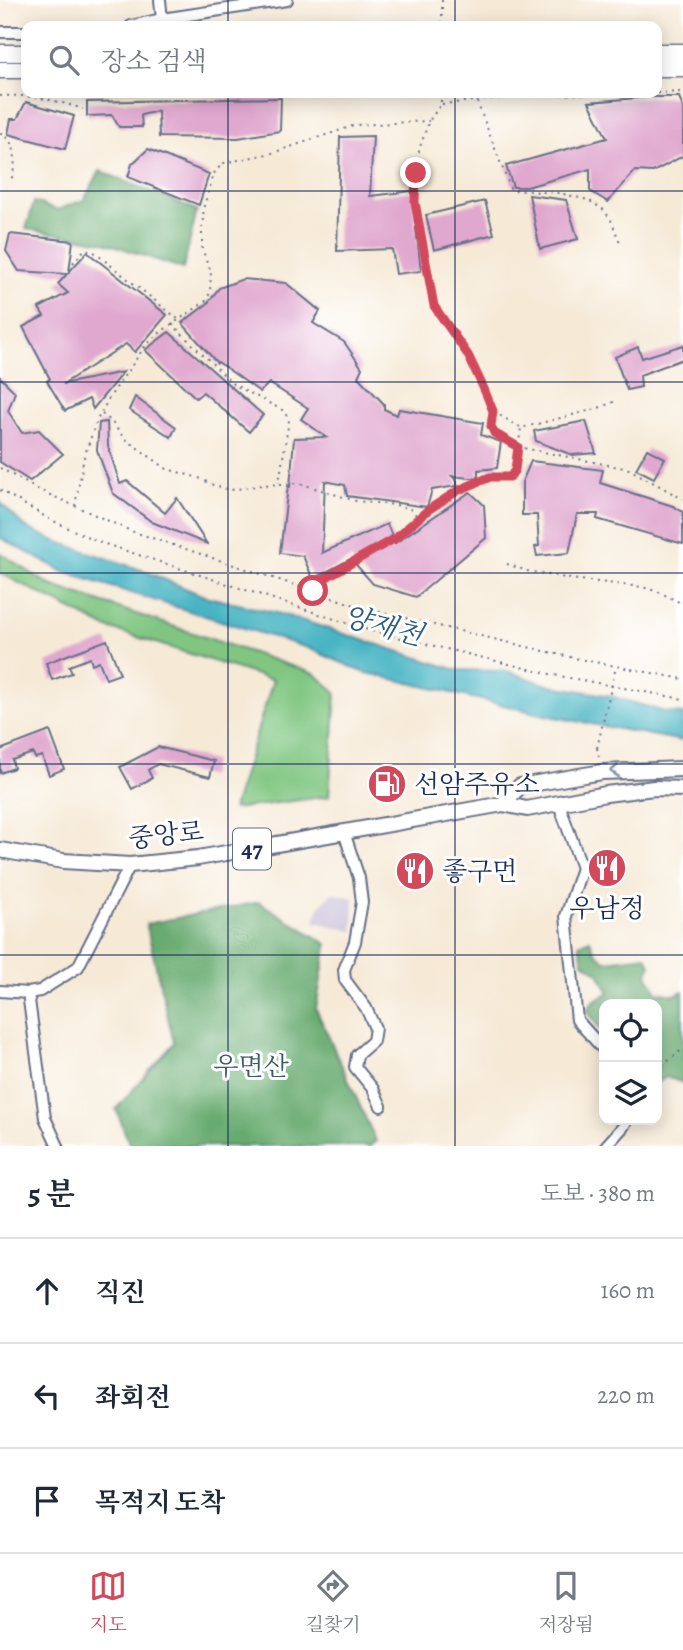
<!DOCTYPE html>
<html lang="ko">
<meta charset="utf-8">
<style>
:root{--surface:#fff;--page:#f2f2f3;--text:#1f2937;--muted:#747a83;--line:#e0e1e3;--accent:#d1495b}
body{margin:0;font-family:Alegreya,"Noto Serif KR",serif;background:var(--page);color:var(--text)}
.controls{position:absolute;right:21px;bottom:21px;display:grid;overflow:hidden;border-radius:14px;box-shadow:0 4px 18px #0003}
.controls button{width:63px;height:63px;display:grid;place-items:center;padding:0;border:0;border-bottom:2px solid var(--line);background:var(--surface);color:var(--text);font:35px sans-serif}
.stop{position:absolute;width:21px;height:21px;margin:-16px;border:5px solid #d1495b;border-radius:50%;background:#fff}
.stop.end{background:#d1495b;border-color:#fff;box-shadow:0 2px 7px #0008}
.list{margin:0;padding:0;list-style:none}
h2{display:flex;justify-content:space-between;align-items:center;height:91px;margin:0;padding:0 28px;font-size:30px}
h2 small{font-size:23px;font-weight:400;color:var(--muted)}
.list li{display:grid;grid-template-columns:46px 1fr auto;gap:21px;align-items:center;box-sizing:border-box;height:105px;padding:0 28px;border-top:2px solid var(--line)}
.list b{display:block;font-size:26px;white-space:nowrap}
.list em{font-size:23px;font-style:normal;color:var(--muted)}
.icon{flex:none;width:38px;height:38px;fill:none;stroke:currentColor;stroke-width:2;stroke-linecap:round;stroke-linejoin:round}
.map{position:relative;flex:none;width:683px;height:1146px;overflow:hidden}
.search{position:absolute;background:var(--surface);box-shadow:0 4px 18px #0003;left:21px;right:21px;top:21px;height:77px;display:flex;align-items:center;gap:18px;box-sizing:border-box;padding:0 24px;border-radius:14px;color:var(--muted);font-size:26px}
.sheet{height:406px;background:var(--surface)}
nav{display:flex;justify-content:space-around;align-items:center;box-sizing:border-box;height:98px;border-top:2px solid var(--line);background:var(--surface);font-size:19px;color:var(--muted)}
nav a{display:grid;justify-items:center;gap:4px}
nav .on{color:var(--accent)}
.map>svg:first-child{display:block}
.industrial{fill:#c9bfd7}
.green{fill:#80c681;stroke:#4e7a70;stroke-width:2}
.forest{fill:#68ab6f;stroke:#426d66;stroke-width:2}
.water{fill:#46b4c3;stroke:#307290;stroke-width:2}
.building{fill:#e0a7cf}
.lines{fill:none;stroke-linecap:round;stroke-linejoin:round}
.minor-casing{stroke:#687088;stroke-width:14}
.major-casing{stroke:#687088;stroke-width:18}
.highway-casing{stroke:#687088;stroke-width:19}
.path{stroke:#687088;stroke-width:2;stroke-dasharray:2 5;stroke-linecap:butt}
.minor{stroke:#fff;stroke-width:10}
.major{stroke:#fff;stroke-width:14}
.highway{stroke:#fff;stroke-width:16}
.path-bridge{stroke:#687088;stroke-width:2;stroke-dasharray:2 5;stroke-linecap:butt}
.oneway{stroke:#8d97ae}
.route{stroke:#d1495b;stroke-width:9}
.grid{fill:none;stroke:#1b2f5e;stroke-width:2;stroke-opacity:0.55}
.labels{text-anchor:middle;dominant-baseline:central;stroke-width:6;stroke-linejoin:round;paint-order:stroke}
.shield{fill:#fff;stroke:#5f6d8e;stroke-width:2}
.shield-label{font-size:24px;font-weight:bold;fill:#1b2f5e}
.poi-label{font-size:26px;fill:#1b2f5e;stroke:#fff;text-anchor:start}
.street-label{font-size:26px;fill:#1b2f5e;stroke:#fff}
.park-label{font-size:26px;fill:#395c68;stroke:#fff}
.water-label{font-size:28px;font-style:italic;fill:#2a5e81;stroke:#fff}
</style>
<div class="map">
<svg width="683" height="1146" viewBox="0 0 683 1146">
<rect width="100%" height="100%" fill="#fff"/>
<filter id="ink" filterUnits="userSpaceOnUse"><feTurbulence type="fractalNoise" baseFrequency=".0143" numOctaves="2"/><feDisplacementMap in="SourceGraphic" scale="14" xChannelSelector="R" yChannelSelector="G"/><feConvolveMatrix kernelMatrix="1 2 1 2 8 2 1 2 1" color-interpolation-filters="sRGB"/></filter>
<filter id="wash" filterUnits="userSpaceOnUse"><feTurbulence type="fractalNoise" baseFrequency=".00686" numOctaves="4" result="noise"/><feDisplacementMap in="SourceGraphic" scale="28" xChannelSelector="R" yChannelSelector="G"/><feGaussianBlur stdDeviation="1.57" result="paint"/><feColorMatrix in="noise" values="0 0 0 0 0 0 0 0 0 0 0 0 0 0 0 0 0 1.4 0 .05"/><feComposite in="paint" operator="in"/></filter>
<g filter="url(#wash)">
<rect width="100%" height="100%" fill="#f6ead7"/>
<!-- industrial -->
<path class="industrial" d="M332,893L354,898L353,931L315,922L319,907Z"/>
<!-- green -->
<path class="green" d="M0,553L50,585L315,674L336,692L329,796L233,809L273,680L105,627L0,573Z"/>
<!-- forest -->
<g class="forest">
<path d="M100,171L197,210L183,269L104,242L26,229L34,202L57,210L84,200Z"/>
<path d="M259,902L327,944L316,1009L376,1141L370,1146H130L116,1109L174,1043L146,924Z"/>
<path d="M590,940L595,952L605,961L646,956L651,965L647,974L657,992L675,995L683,991V1083L667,1077L657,1083V1004H604V1036L587,1010L593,1001L609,993L599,973L583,962L579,944Z"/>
</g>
<!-- water -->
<path class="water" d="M0,502L25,527L55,541L142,570L204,596L285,615L457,670L507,671L548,685L611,696L665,712L683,714V741L549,716L363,672L308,648L64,572L0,538Z"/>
<g id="blocks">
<!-- building -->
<g class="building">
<path d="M650,97H679L683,108V156L653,172L635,171L608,202L590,191V169L527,187H513L506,166L607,138L589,102Z"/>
<path d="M281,98L280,131L238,138L159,137L158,111L141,115L142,127H119L112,115L87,116V102Z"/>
<path d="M26,102L74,116L65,149L8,134L11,119H17Z"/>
<path d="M373,136L370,196L412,191L421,271L396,274L392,249L337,251L340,137Z"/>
<path d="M148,149L209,174L199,205L128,177L132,164Z"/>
<path d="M529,195L566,200L578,239L540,249Z"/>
<path d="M485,201L494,234L434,250L426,215Z"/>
<path d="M10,234L73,241L69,272L87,252L167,315L135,352L126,344L63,384L123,372L93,409L89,399L65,411L47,381L50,379L23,327L44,316L39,308L68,293L58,284L67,274L19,271L6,251Z"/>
<path d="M243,279L286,283L320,311L313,323L344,342L362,368L358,377L384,404V409L397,415L399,409L483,423L481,435L501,442L497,468L478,470V479L452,476L457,481V486L432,490L427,507L347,496L345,485L325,481L322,553L387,524L395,543L470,492L484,505L486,538L416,597L373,584L351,559L313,579L303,556L280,553L288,486L290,487L294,438L326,437L301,419L308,408L269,383L260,392L218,362L217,363L182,323L207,304L219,288Z"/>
<path d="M169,332L263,415L249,432L203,392L196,398L145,350Z"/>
<path d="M683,345V359L640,375L641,387L627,390L615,357L638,347L642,358Z"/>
<path d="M0,377L15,392L8,411L22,433L39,430L63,454L30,481L0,462Z"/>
<path d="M135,397L176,427L171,437L129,410Z"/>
<path d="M586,421L596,453L572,455L536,441L534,431Z"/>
<path d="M107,422L108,446L120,484L127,481L165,513L177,498L207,544L152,522L113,493L97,450L99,423Z"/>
<path d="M647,449L665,458L654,478L636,469Z"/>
<path d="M531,461L603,470L600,483L673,506L683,512V544L597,519L598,514H577L569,553L537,556L535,547L539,546L537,515H522V482Z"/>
<path d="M107,640L120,674L106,679L99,661L92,664L90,658L69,666L72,673L52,680L46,663Z"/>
<path d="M50,731L64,769L49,775L42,756L35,758L33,753L12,760L14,768L0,773V750Z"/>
<path d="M158,747L214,761L210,777L158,764L148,770L152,778L132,789L120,767Z"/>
</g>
</g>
</g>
<g filter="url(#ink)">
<use href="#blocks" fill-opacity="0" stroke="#687088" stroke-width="2"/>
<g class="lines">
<!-- minor casing -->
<g class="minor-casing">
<g id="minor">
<path d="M162,19L287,0"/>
<path d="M131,26L162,19L160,0"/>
<path d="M0,32H26"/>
<path d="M559,804L582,868L566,916L577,1020L604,1050"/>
<path d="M344,832L359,878L362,902L355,942L344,970L345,980L366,1008L375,1028L373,1041L357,1055L355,1067L373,1089L381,1106"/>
<path d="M0,991L28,993L40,991L78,967L130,865"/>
<path d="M28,993L45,1118L58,1146"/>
<path d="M606,1146L623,1127L627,1120"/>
</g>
</g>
<!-- major casing -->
<g class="major-casing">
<g id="major">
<path d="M503,804L520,786L602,772L683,769"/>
<path d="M0,850L63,861L130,865L198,858L503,804L527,809L606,794L654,788L683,789"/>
</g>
</g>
<!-- highway casing -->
<g class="highway-casing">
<g id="highway">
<path d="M657,52H683"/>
<path d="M0,53H26"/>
<path d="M657,68H683"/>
<path d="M0,70H26"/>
</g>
</g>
<!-- path -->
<g class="path">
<path d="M442,0V26"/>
<path d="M441,93V104L429,121L419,150L415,202L434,306L468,355L484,389L493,411L491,426L493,433L518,447L629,469L683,499"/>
<path d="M657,93L683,92"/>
<path d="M0,96C29,94 55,100 83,109"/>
<path d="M477,102L511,190L559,193L588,200L604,210L611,220L621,245"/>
<path d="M442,104L535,95L650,93"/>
<path d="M0,133C19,143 16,164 11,181"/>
<path d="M73,263L85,249L94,252L178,319"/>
<path d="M172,324L233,384L284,411L289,420L279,483"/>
<path d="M494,412L520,427"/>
<path d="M102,414L110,420L124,438L167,469L199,478L215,486L231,490L262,485L299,483L356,501L396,505L410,509L418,517"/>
<path d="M0,468L37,489L131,531L367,609L574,658L683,679"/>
<path d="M0,490L49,519L99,542L368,630L554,675L683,699"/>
<path d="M75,506L84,457L97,420L109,398L146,345L162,331L205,302L210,293L211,271L202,249V229L204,206L215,171L224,163L272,153L356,125L429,121"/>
<path d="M507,564L527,571L571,579L642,587L659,592L683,604"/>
<path d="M312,591C332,566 367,555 394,539C406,532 416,520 427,511C451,493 479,477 510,477L515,470L521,428L596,409L616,401"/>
<path d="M597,748L600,761"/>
<path d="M657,1070L683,1049"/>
</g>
<!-- minor -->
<use href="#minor" class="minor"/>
<!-- major -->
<use href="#major" class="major"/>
<!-- highway -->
<use href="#highway" class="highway"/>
<!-- path-bridge -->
<path class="path-bridge" d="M597,748L616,667"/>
</g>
<!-- one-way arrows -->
<defs><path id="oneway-chevron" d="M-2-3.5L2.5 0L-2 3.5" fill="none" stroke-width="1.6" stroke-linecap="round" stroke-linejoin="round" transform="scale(1.75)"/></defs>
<use class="oneway" href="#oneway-chevron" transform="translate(615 771) rotate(177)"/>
</g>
<g class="lines" filter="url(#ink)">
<!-- route -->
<path class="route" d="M313,591L320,582L330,575L397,537L428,510L459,490L490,477H510L515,470L518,447L494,433L491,426L493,411L484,389L468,355L434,306L415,202L416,173"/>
</g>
<!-- grid -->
<path class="grid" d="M228,0V26M455,0V26M228,93V1146M455,93V1146M0,191H683M0,382H683M0,573H683M0,764H683M0,955H683"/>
<!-- icons -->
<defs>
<g id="fuel-disc" transform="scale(2.0125)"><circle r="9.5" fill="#d1495b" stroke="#fff"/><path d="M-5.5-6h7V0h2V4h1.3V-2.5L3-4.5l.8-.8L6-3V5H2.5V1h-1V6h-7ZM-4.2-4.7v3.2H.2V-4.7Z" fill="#fff"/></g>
<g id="restaurant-disc" transform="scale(2.0125)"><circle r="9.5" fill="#d1495b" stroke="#fff"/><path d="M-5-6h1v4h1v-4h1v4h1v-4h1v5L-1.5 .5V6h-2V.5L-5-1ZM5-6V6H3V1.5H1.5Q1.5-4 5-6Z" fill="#fff"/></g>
</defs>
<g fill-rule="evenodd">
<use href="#fuel-disc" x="387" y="784"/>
<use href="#restaurant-disc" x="607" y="868"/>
<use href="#restaurant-disc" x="415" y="871"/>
</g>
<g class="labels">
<!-- shield labels -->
<rect class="shield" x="233" y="828.5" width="38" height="41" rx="5"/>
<g class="shield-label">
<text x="252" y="849">47</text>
</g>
<!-- poi labels -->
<g class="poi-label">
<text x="414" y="784">선암주유소</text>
<text x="442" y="871">좋구먼</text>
<text x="607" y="908" text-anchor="middle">우남정</text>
</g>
<!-- street labels -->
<g class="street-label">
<text transform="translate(166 835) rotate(-6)">중앙로</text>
</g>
<!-- park labels -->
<g class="park-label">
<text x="251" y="1066">우면산</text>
</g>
<!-- water labels -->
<g class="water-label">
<text transform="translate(383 626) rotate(15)">양재천</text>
</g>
</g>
</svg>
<div class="controls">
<button><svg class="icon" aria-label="locate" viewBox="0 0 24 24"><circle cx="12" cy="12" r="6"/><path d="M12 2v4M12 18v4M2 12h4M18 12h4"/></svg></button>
<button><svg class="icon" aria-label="layers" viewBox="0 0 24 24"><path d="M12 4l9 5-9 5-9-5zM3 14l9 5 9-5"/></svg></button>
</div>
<div class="stop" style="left:313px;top:591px"></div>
<div class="stop end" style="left:416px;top:173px"></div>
<div class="search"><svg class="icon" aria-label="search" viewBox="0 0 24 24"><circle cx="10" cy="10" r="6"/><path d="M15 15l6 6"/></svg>장소 검색</div>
</div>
<section class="sheet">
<h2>5 분<small>도보 · 380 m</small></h2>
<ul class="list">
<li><svg class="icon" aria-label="ahead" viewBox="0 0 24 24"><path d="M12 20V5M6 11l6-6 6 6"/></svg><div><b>직진</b></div><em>160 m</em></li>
<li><svg class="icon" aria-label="left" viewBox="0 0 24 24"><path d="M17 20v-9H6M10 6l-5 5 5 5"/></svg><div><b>좌회전</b></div><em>220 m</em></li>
<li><svg class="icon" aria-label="arrive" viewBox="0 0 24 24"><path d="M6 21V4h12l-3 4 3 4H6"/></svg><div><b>목적지 도착</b></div></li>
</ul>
</section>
<nav>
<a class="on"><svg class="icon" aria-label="map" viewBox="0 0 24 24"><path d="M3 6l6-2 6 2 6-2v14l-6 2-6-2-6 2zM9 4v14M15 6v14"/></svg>지도</a>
<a><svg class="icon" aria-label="directions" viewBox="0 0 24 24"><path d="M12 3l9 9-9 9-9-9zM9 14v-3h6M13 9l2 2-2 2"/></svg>길찾기</a>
<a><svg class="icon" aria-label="saved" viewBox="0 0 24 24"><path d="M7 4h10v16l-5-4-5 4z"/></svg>저장됨</a>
</nav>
